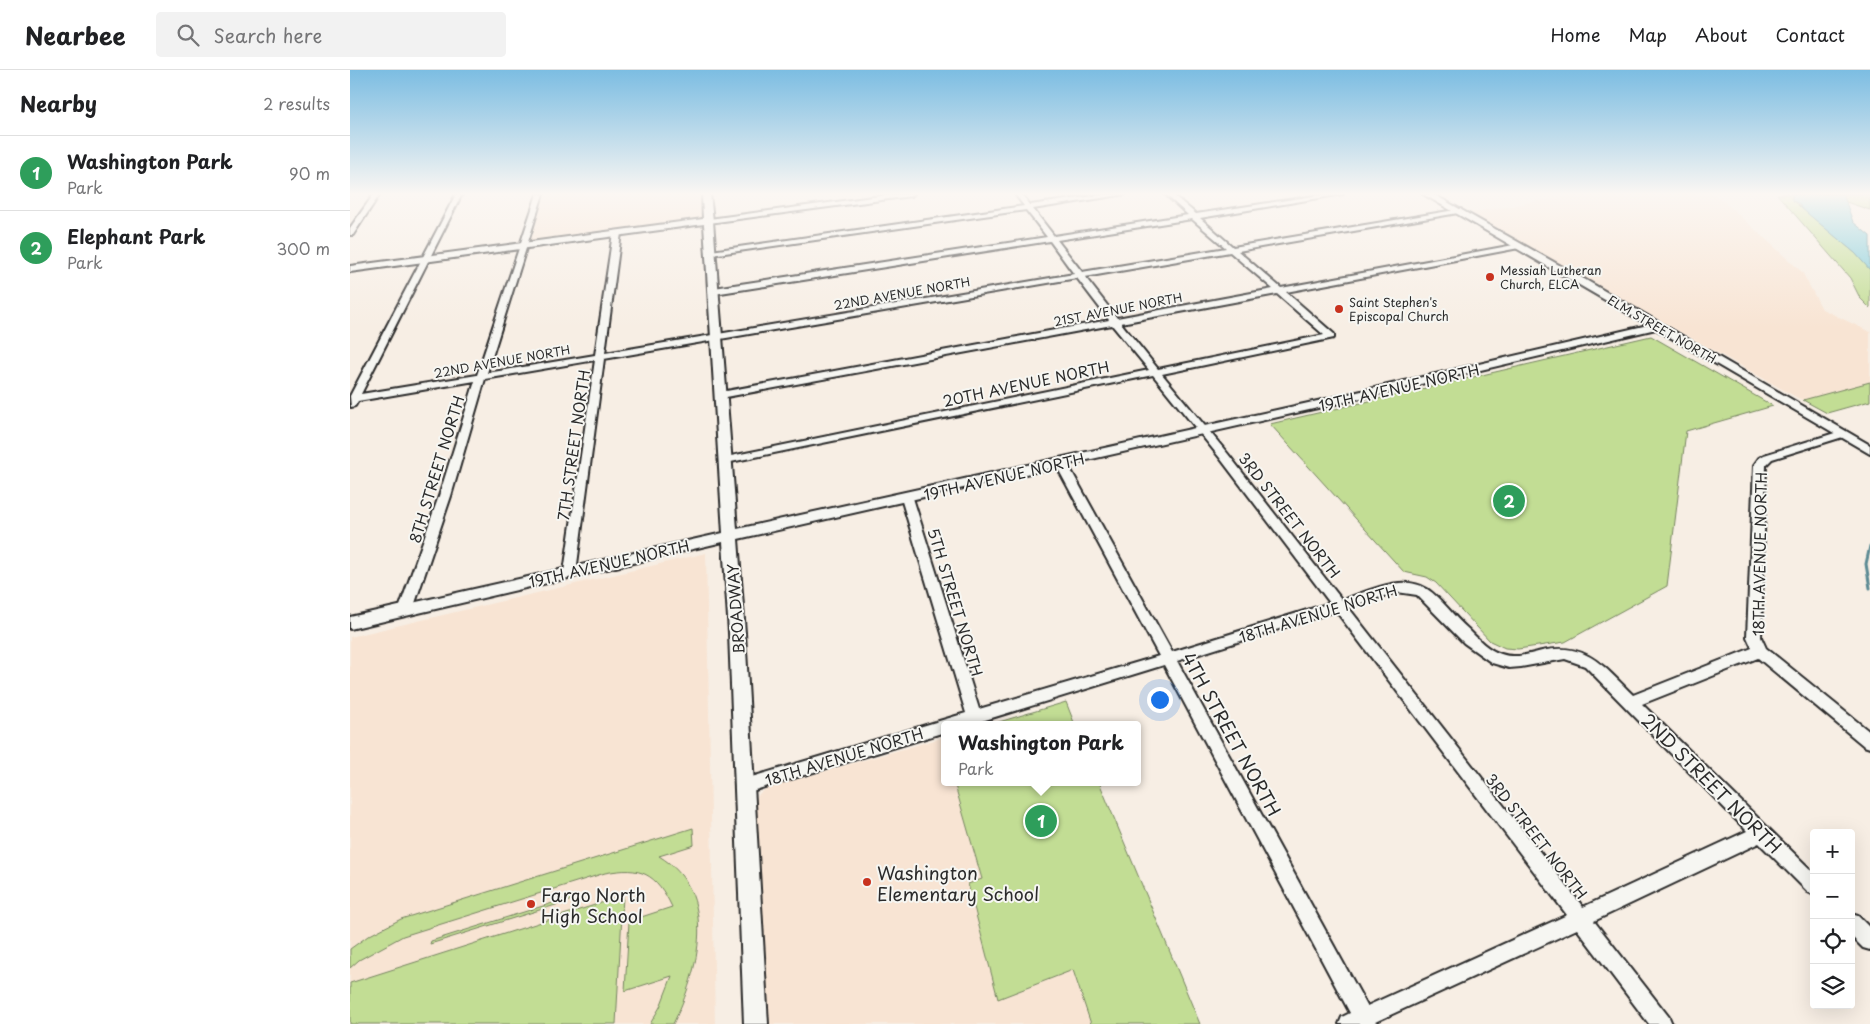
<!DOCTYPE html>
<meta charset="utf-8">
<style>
:root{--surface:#fff;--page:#f2f2f2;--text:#202124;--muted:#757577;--line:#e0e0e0;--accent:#d93025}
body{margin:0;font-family:"Playpen Sans",sans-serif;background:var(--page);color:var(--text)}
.controls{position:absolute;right:15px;bottom:15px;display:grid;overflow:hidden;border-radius:5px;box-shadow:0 5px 20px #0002}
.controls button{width:45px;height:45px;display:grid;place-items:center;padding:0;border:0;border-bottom:1px solid var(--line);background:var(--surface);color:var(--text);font:25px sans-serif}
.you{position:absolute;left:809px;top:629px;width:18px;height:18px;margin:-12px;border:4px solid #fff;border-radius:50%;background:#1a73e8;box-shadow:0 0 0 8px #1a73e833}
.badge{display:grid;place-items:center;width:32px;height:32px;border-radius:50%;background:var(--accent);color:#fff;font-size:16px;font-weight:700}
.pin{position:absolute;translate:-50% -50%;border:2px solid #fff;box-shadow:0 1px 5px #0006}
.popup{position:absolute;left:591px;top:651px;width:200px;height:65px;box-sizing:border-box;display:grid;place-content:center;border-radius:5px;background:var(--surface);filter:drop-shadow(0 1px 4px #0005);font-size:16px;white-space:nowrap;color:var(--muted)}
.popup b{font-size:19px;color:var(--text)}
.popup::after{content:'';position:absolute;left:50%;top:100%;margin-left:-10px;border:10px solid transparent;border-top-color:var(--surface)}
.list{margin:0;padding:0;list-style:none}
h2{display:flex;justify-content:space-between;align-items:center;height:65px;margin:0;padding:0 20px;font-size:21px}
h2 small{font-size:16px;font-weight:400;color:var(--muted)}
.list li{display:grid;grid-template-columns:32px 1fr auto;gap:15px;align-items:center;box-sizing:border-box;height:75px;padding:0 20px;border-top:1px solid var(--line)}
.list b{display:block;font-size:19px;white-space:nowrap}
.list p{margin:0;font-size:16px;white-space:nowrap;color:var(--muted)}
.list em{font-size:16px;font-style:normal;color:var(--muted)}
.icon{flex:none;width:28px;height:28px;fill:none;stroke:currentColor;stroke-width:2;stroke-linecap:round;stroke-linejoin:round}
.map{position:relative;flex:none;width:1520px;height:954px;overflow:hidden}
header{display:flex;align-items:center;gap:30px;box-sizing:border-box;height:70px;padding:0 25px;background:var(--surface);border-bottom:1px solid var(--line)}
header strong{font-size:24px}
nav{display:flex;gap:28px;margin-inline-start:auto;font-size:18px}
.search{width:350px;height:45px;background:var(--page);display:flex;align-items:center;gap:12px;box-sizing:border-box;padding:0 18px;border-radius:5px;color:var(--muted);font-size:19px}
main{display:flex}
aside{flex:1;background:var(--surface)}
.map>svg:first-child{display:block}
.built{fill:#f8e4d3}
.green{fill:#c2dd94;stroke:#768460}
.water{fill:#7bcad9;stroke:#5b8a93}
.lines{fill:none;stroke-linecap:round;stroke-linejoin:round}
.stream{stroke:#5b8a93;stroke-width:3}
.minor-casing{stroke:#2b2b2b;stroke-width:4}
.tertiary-casing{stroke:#2b2b2b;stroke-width:4}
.minor{fill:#f6f6f2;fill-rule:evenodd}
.tertiary{fill:#f6f6f2;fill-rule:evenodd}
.poi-dot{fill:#c8321e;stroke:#f6f6f2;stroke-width:2}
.labels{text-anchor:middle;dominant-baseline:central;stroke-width:4;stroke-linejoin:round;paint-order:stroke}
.far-poi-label{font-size:12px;fill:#2b2b2b;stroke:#f6f6f2;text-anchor:start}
.far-street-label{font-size:12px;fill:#2b2b2b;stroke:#f6f6f2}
.street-label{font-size:15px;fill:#2b2b2b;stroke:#f6f6f2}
.near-street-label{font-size:18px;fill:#2b2b2b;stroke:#f6f6f2}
.near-poi-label{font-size:18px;fill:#2b2b2b;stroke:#f6f6f2;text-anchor:start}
</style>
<header>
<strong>Nearbee</strong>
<div class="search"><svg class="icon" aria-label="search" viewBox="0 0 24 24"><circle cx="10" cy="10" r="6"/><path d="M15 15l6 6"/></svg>Search here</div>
<nav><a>Home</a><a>Map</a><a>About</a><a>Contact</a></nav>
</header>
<main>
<aside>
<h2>Nearby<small>2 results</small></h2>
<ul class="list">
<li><span class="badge" style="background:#2e9e5b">1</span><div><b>Washington Park</b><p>Park</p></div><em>90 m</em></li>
<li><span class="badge" style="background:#2e9e5b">2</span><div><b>Elephant Park</b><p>Park</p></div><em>300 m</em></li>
</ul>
</aside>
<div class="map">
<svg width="1520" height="954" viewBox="0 0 1520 954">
<rect width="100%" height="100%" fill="#f7eee4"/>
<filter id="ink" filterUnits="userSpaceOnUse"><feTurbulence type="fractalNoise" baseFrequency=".02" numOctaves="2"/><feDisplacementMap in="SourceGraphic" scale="10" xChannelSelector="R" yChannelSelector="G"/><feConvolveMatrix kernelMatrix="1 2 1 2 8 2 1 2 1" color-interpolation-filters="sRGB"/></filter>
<g filter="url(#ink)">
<!-- built -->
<g class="built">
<path d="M194,124H351L353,149L181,173L179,172Z"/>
<path d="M1230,124H1362L1370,128L1452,202L1472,239L1520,262V312L1453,330L1448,328L1119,143Z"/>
<path d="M356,483L365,954H0V567Z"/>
<path d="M595,667V712H604L632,809L618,815L648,929L723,900L741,954H419L404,731L410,723L417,718Z"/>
</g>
<!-- green -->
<g class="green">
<path d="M1427,124H1442V130L1505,183L1518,196L1520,200V238L1510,228L1500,208Z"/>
<path d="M1493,124H1520V140L1496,132Z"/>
<path d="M1301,266L1423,336L1336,361L1317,516L1215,572L1168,579L1155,578L1140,571L1086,513L1077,507L1054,502L920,354Z"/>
<path d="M1520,312V331L1477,343L1453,330Z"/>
<path d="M716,632L725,655H639Z"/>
<path d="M604,712H749L850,954H741L723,900L648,929L618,814L632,809Z"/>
<path d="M343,758L344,775L309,786C370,823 349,901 323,954H300L310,937L322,906L275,921L279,851L322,837C306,803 291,796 255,803L53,866L9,890L0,898V879L18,866L51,849Z"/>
<path d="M225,826V829L80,874L81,871Z"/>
<path d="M273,826L266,954H0V913Z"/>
</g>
<!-- water -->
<path class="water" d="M1442,124H1493L1503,152L1520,166V200L1505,183L1451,138L1449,134L1442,130Z"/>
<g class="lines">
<!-- stream -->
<path class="stream" d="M1520,476L1516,494L1520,518"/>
<!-- minor casing -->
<g class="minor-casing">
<g id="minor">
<path d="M24,124H30L3,165H0V158Z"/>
<path d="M106,124H112L11,324L127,305L187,124H193L137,303L245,285L263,163L267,161L271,163L255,283L724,204L700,171L364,224L360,221L364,218L697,167L676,140L361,185L357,183L361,181L674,136L665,124H672L680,135L758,124H776L683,139L704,166L838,145L815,124H822L846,144L977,124H993L850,148L883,177L1111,139V143H1108L888,181L931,218L1169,174L1173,176L1169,178L936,222L984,264V268L812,304L878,384L992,530C1017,522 1052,503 1077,519C1091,528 1105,548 1118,559C1127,568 1138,580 1151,584C1165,589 1179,584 1192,581C1236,571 1254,597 1283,625L1402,578L1397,567L1404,395L1409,388L1414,385L1488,362H1496L1497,364L1496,366L1422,389L1416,395L1411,567L1416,578L1520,662V678L1514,676L1408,588L1292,634L1464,803V825L1458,822L1409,773L1244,851L1319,947L1322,954H1299L1227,859L1025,952L1026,954H989L992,947L1000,943L814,595L619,655H595V662L395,723L389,721L387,716L389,711L395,709L616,643L551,428L553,425L557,424L563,428L629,639L809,586L705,393L707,391H715L717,393L822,582L980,533L870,388L803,305L376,393L370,390L376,387L799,300L762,255L371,328L366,325L371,322L759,250L727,208L254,289L226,502L225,505H215L214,502L245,290L135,309L101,426L63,539L61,543H51L49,539L89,426L125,311L8,331L5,336L1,337L0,326ZM842,149L876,178L732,202L707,170ZM880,182L923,219L767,248L735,207ZM927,224L974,265L808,299L771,253ZM1047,522L1067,525L1114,573L1142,593L1159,598L1171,597L1215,589L1235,596L1397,761L1233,837L998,537ZM986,541L1217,845L1017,936L827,591Z"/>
<path d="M545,124H564L561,126L359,153L355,151L359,149Z"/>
<path d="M1501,844L1508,846L1520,858V880L1513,878L1501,866Z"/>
</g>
</g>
<!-- tertiary casing -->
<g class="tertiary-casing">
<path id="tertiary" d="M352,124H360L363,151L387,459L981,328L1298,255L1073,124H1083L1234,209L1520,375V384L1306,259L981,335L388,469L395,563L418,954H394L379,563L373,472L0,559V547L373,463L354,154L0,202V196L353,149Z"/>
</g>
<!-- minor -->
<use href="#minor" class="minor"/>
<!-- tertiary -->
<use href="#tertiary" class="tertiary"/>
</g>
</g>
<!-- sky -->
<linearGradient id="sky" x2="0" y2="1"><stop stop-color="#7cbde2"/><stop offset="0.48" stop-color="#fbf7f3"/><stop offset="1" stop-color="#fbf7f3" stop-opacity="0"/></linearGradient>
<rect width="1520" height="258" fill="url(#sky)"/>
<!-- markers -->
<g class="poi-dot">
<circle cx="1140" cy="207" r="5"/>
<circle cx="989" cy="239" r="5"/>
<circle cx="517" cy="812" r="5"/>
<circle cx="181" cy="834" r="5"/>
</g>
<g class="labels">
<!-- far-poi labels -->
<g class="far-poi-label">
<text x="1150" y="200">Messiah Lutheran<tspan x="1150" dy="14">Church, ELCA</tspan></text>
<text x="999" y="232">Saint Stephen's<tspan x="999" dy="14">Episcopal Church</tspan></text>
</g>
<!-- far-street labels -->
<g class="far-street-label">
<text transform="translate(552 223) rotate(-10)">22ND AVENUE NORTH</text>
<text transform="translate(768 239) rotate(-11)">21ST AVENUE NORTH</text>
<text transform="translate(1312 259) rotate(30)">ELM STREET NORTH</text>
<text transform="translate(152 291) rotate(-10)">22ND AVENUE NORTH</text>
</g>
<!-- street labels -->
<g class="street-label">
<text transform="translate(676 313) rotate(-12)">20TH AVENUE NORTH</text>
<text transform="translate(1049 317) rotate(-13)">19TH AVENUE NORTH</text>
<text transform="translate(223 375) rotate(-82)">7TH STREET NORTH</text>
<text transform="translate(86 399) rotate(-73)">8TH STREET NORTH</text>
<text transform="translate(654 406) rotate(-13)">19TH AVENUE NORTH</text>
<text transform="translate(940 445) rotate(52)">3RD STREET NORTH</text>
<text transform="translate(1409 484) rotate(-89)">18TH AVENUE NORTH</text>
<text transform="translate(259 493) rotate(-13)">19TH AVENUE NORTH</text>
<text transform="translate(606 532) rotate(73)">5TH STREET NORTH</text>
<text transform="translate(385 539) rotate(-94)">BROADWAY</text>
<text transform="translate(968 543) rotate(-17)">18TH AVENUE NORTH</text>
<text transform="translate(494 686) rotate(-17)">18TH AVENUE NORTH</text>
<text transform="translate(1187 766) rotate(52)">3RD STREET NORTH</text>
</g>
<!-- near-street labels -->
<g class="near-street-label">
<text transform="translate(882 664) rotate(61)">4TH STREET NORTH</text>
<text transform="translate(1362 713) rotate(45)">2ND STREET NORTH</text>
</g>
<!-- near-poi labels -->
<g class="near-poi-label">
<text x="527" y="802">Washington<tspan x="527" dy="21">Elementary School</tspan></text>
<text x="191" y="824">Fargo North<tspan x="191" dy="21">High School</tspan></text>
</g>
</g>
</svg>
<div class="controls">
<button>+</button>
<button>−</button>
<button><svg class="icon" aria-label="locate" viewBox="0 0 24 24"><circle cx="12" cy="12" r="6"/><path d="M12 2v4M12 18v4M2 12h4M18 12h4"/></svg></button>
<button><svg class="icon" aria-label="layers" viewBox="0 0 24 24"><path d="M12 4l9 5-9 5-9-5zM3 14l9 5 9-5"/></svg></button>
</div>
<div class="you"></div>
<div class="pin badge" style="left:691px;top:751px;background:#2e9e5b">1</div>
<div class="popup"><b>Washington Park</b>Park</div>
<div class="pin badge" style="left:1159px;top:431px;background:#2e9e5b">2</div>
</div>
</main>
